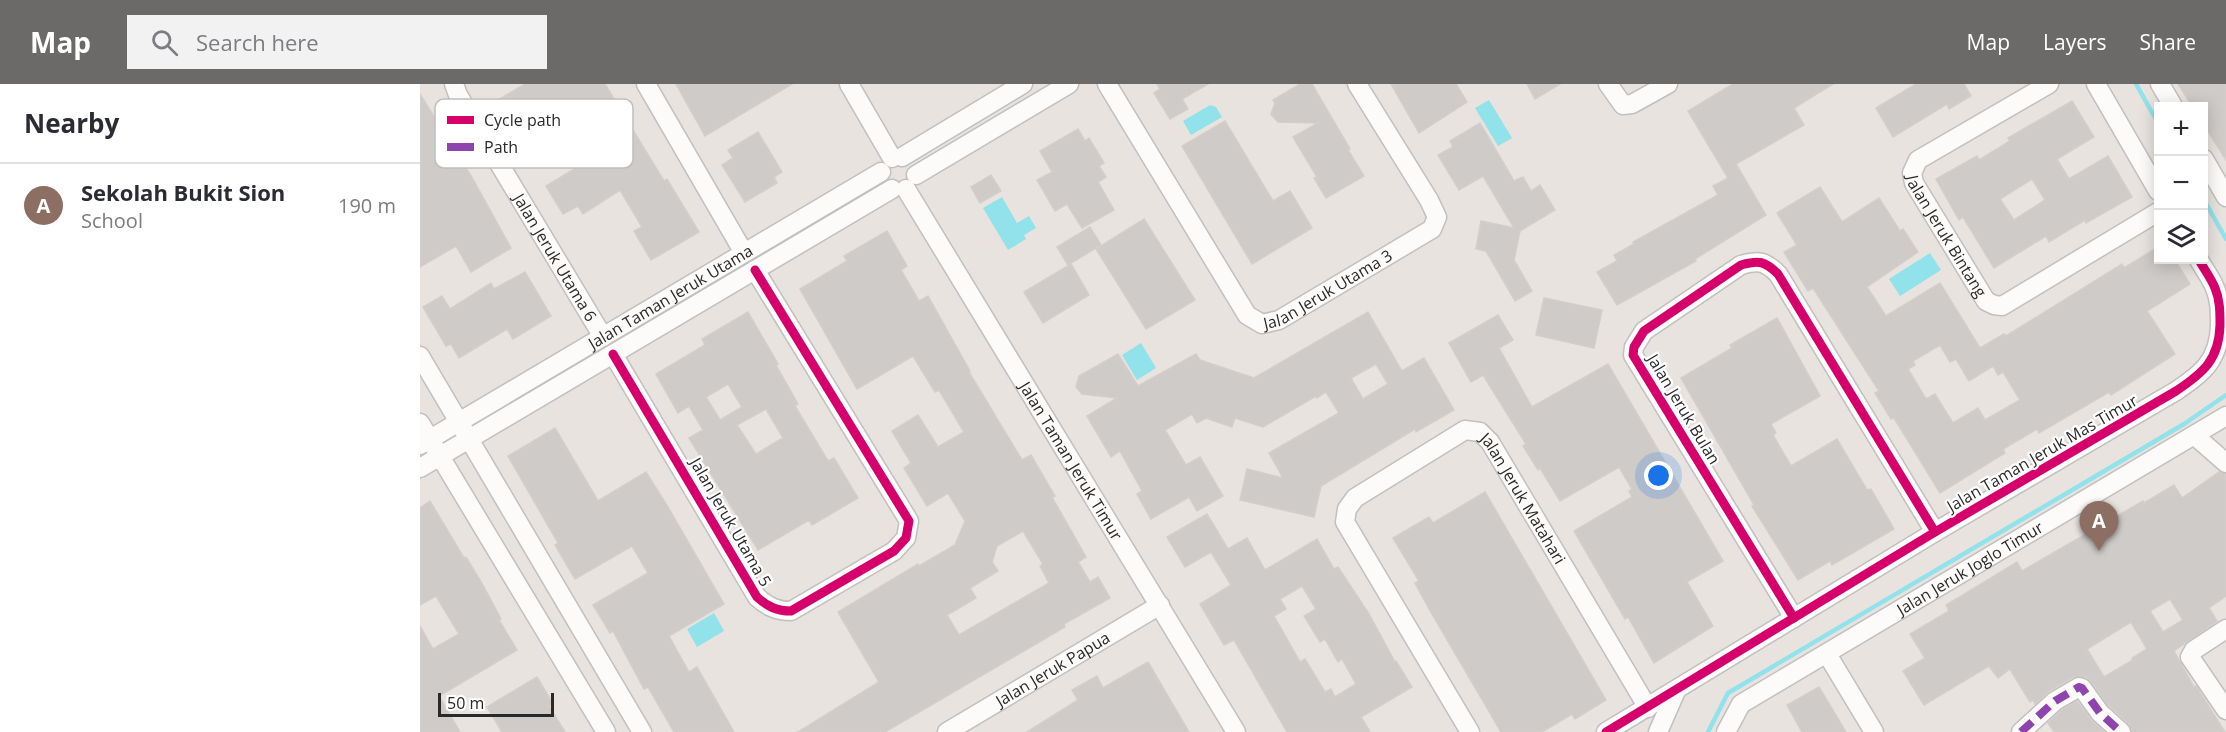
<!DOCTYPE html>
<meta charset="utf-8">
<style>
:root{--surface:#fff;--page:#f2f2f3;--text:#2b2b33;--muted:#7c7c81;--line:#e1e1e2;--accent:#6c6a69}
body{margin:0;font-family:"Open Sans",sans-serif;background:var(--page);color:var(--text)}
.controls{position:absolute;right:18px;top:18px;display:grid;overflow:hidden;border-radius:0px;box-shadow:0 3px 15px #0003}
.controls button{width:54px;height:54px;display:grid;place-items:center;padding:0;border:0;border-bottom:2px solid var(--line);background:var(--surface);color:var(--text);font:30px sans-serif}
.scale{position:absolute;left:18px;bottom:15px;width:116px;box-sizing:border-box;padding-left:6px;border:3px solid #292929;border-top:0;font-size:16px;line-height:21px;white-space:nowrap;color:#292929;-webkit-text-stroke:4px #fff;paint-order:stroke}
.you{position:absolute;left:1239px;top:392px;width:21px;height:21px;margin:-15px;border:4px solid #fff;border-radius:50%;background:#1a73e8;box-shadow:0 0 0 9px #1a73e833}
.badge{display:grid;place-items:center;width:39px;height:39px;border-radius:50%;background:var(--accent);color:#fff;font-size:20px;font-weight:700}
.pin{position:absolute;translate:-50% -50px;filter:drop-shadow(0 2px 3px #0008)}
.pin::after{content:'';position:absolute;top:32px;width:21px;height:18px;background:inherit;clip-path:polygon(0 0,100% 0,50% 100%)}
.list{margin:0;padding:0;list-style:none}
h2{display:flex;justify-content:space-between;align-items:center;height:78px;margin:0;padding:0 24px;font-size:26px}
h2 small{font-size:20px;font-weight:400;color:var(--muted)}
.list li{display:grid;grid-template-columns:39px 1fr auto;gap:18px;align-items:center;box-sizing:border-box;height:84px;padding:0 24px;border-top:2px solid var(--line)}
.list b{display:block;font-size:22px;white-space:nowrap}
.list p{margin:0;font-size:20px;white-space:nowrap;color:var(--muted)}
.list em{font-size:20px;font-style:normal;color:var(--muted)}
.icon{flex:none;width:33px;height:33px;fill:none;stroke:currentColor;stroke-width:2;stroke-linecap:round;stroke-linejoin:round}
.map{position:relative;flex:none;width:1806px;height:648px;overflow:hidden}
header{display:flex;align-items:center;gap:36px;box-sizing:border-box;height:84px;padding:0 30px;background:var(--accent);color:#fff}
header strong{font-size:28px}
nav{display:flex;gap:33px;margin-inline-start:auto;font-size:21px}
.search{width:420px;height:54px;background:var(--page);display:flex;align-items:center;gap:15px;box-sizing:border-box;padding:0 21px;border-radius:0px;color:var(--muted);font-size:22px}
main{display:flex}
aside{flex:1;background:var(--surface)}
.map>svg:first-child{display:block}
.water{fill:#91e2ea}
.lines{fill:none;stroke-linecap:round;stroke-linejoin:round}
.stream{stroke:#91e2ea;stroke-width:4.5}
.building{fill:#cfcbc8;stroke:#d3cecb;stroke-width:1.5;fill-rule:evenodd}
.street-casing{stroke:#c1c0c0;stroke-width:21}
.street{stroke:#fcfbfa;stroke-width:18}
.quiet{stroke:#8e44ad;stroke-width:8;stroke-dasharray:15 8;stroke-linecap:butt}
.cycleway-casing{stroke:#fff;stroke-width:13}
.cycleway{stroke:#d6006c;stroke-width:9}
.labels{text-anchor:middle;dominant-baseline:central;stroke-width:4.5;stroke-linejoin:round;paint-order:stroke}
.street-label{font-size:16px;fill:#292929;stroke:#fff}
.key{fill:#fff;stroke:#bfbfbf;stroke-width:1.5}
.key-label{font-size:16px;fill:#292929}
</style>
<header>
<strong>Map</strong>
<div class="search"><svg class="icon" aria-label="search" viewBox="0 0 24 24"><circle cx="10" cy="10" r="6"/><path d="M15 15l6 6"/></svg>Search here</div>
<nav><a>Map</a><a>Layers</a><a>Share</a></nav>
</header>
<main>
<aside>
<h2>Nearby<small></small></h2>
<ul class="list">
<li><span class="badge" style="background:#8d6e63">A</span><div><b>Sekolah Bukit Sion</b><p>School</p></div><em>190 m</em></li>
</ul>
</aside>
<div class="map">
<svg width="1806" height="648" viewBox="0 0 1806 648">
<rect width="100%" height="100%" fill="#e8e3df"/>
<!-- water -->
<g class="water">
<path d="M1069,16L1092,54L1078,62L1055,24Z"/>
<path d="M790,21L796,23L802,33L771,51L763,37Z"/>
<path d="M582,113L597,139L609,132L616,144L604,151L606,155L588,166L563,124Z"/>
<path d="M1510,169L1521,186L1480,212L1469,195Z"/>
<path d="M721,259L736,284L717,296L702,271Z"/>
<path d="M294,529L304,547L277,563L267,545Z"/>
</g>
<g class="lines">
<!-- stream -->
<g class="stream">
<path d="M1716,0L1738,39"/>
<path d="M1784,116L1806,155"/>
<path d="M1288,648L1308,609L1764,340L1806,311"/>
</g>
</g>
<!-- building -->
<g class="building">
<path d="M105,0H185L244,97L247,95L279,148L231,176L214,147L222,143L200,106L163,130L158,122L143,130L126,102L174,73L146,25L95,55L73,19Z"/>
<path d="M256,0H372L285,52Z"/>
<path d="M737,0H788L762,15L768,25L750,35L734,9L740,5Z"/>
<path d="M880,0H892L930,65L928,66L944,92L906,114L894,94L897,93L873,53L898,39L858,38L851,30L855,19L853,16Z"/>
<path d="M971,0H1036L1047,18L999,49Z"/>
<path d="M1107,0H1140L1115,15Z"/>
<path d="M1313,0H1413L1374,24L1384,41L1316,80L1346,131L1275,175L1276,177L1197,221L1177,188L1197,177L1194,171L1214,160L1213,158L1298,111L1293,102L1308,94L1268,27Z"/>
<path d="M1496,0H1544L1551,12L1529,25L1527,20L1473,53L1456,24Z"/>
<path d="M1758,0H1806V76L1784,41V22H1772Z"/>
<path d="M0,10L54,97L91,164L51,188L36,162L0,183Z"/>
<path d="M1652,17L1674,53L1637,75L1649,95L1688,72L1712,113L1666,139L1665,136L1629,158L1626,152L1574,184L1543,133L1539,136L1516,95L1557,72L1559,76L1590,57L1588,54ZM1612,95L1625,116L1594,136L1580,115Z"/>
<path d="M805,37L853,117L870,107L892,144L832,180L762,62Z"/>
<path d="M1060,39L1094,97L1103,93L1111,107L1120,101L1135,126L1100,147L1094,176L1112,207L1095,217L1066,167L1056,165L1061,137L1094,144L1063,92L1039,106L1018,71L1033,63L1030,57Z"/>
<path d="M658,45L665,57L669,54L684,79L679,82L686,93L678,98L694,126L662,144L647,120L635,127L617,96L632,88L620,67Z"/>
<path d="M338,48L362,88L354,93L357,99L325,118L302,81L313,74L308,66Z"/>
<path d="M571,91L581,107L560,119L551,103Z"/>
<path d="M1400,103L1422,138L1459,114L1480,147L1483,145L1498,168L1447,203L1466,232L1520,199L1560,264L1584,250L1586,252L1702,180L1704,184L1738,163V176H1755L1770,200L1727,227L1755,270L1691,311L1689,308L1619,349L1617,345L1583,365L1585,369L1520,409L1474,334L1471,335L1455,309L1459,307L1393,204L1388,207L1364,168L1377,161L1357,129ZM1520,261L1530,278L1536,275L1549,297L1573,282L1578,291L1583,288L1600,316L1565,336L1558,324L1533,339L1515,310L1506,315L1488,285L1495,281L1493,277Z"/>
<path d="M724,135L775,216L726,245L676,165Z"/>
<path d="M670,143L681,161L648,181L637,163Z"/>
<path d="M467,147L487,182L481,186L499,217L508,212L550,287L549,288L602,376L611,371L635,412L632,413L666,473L658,478L670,498L678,493L690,514L644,540L645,543L465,648H378L459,598L418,528L498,480L499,482L535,461L545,437L528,409L507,422L484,384L491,379L472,347L498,331L518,363L544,348L519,306L515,308L493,272L437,305L380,205L427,177L424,172ZM603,447L623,480L620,482L629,499L539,551L527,531L556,514L550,504L578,487L572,478L577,462Z"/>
<path d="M651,180L669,211L623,239L604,208Z"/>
<path d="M105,188L131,232L93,255L87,245L39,274L31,260L26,262L3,223L22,212L30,225L71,199L74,205Z"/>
<path d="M1124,214L1182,226L1174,264L1116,251Z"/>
<path d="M328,228L358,280L356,281L378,320L375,322L408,377L414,374L438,414L392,441L389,436L338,466L269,354L283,346L269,322L258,329L236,290L285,261L282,255ZM308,300L322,323L300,336L286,313ZM346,325L363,354L336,370L317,341Z"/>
<path d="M948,228L982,287L1004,274L1034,326L996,348L995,345L901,402L894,433L820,416L827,385L863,394L849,369L919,329L906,308L897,314L896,312L843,343L815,334L812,343L786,334L777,339L772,330L745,346L766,381L780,373L803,412L777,427L769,413L731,435L717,410L722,407L700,367L691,373L667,332L697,314L662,310L656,303L659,292L698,270L718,302L776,270L780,276L834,294ZM956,280L968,300L943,315L931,294Z"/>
<path d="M1078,231L1093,256L1079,264L1112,323L1188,280L1303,477L1267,498L1293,542L1234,579L1208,533L1205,535L1154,447L1212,413L1209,407L1212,405L1199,383L1140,417L1120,384L1118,386L1103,362L1106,360L1063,291L1051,298L1029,259Z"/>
<path d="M1357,234L1400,312L1351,340L1356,349L1353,351L1371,382L1417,355L1447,406L1451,405L1474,445L1412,481L1410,477L1378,496L1332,422L1334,421L1261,294L1312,264L1310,261Z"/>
<path d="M135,344L178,417L226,388L248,423L304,520L249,552L269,588L277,583L314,648H254L228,603L224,605L193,547L190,549L173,521L228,489L212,462L155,495L135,461L138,459L88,372Z"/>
<path d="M1799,388L1806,390V512L1789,524L1797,537L1754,567L1774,603L1776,602L1805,648H1712L1709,640L1688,621L1671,597L1666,593H1653L1629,607L1615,620L1613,616L1610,618L1590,585L1578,594L1569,582L1504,621L1483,587L1505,574L1490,550L1529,527L1526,521L1597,478L1602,487L1723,417L1724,419L1754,401L1762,414ZM1750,515L1763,536L1743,548L1730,527ZM1711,538L1727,565L1712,574L1713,576L1684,593L1667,565Z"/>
<path d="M1065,408L1186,616L1155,635L1152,630L1122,648H1081L1009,525L995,499L999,497L973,454L1009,433L1013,439Z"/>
<path d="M10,417L44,474L46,473L63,501L81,535L79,536L97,566L19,612L40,648H0V542L13,565L39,550L16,512L0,521V424Z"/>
<path d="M787,430L808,465L827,454L845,486L897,455L914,485L918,483L949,530L975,578L976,577L992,603L941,633L950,648H867L814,556L804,561L780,520L811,501L791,468L765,483L747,453ZM882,502L896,525L884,532L900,558L905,555L918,578L922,575L936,600L915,613L911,605L905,608L885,575L880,578L854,532L866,525L860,515Z"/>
<path d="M728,578L769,648H607L658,616L652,606L677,592L683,604Z"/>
<path d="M117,593L133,620L129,622L145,648H82L67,623Z"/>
<path d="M1399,603L1426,648H1382L1367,621Z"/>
<path d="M1657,617L1671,636L1684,648H1634L1628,639L1642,626Z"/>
</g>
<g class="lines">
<!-- street casing -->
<g class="street-casing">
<g id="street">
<path id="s1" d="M34,0L38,11L183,253"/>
<path d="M226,0L324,169"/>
<path d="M429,0L472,74"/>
<path id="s2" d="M687,0L827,231L842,240L859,236L1012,145L1017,133L1009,116L937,0"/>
<path d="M1188,0L1203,21L1212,20L1248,0"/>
<path id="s3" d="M1629,0L1498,76L1492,89L1494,99L1566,217L1574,221L1582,222L1738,128"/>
<path d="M1676,0L1738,107"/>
<path d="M1740,0L1753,22"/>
<path d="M482,73L603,0"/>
<path d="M1784,75L1806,113"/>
<path d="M496,91L649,0"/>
<path id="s4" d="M486,105L816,648"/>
<path d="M193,270L337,513C348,523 357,527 371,527L474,467L486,454L489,437L335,186"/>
<path d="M0,272L222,648"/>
<path d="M0,339L186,648"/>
<path d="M1774,351L1806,379"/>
<path id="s5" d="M0,361L461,88"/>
<path d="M0,384L472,105"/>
<path d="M1374,534L1213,271L1214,263L1224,247L1321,181C1339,176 1345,177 1358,190L1515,448"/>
<path d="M1806,545L1774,566L1770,573L1806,626"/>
<path d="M1407,570L1454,648"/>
<path id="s6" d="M527,648L740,521"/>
<path id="s7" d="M1050,648L925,438L927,425L935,414L1045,346L1060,348L1070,358L1228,624"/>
<path d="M1186,648L1515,448L1756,307C1783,289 1799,276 1800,241C1800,228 1800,216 1795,204C1791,194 1784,185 1779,176"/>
<path d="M1238,648L1256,607"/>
<path id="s8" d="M1306,648L1321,620L1806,332"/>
<path d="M1601,648L1635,617L1659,603L1662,604L1680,629L1701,648"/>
</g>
</g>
<!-- street -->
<use href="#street" class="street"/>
<!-- quiet -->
<path class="quiet" d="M1601,648L1635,617L1659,603L1662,604L1680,629L1701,648"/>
<!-- cycleway casing -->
<g class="cycleway-casing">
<g id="cycleway">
<path d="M193,270L337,513C348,523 357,527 371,527L474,467L486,454L489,437L335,186"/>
<path d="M1374,534L1213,271L1214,263L1224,247L1321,181C1339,176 1345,177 1358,190L1515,448"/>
<path d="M1186,648L1515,448L1756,307C1783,289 1799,276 1800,241C1800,228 1800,216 1795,204C1791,194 1784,185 1779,176"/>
</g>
</g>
<!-- cycleway -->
<use href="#cycleway" class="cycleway"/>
</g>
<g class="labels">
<!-- street labels -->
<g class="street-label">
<text stroke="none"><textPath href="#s3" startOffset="238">Jalan Jeruk Bintang</textPath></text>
<text stroke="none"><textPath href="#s1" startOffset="201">Jalan Jeruk Utama 6</textPath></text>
<text stroke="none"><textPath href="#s2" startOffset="362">Jalan Jeruk Utama 3</textPath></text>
<text stroke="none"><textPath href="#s5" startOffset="291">Jalan Taman Jeruk Utama</textPath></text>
<text transform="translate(1264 325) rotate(59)">Jalan Jeruk Bulan</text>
<text transform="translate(1622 369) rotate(-30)">Jalan Taman Jeruk Mas Timur</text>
<text stroke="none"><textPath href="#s4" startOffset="318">Jalan Taman Jeruk Timur</textPath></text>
<text stroke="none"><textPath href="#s7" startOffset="495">Jalan Jeruk Matahari</textPath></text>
<text transform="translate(311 438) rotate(60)">Jalan Jeruk Utama 5</text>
<text stroke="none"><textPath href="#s8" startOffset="298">Jalan Jeruk Joglo Timur</textPath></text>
<text stroke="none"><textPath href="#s6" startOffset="123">Jalan Jeruk Papua</textPath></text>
</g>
</g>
<!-- legend -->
<rect x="15" y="15" width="198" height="69" rx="9" class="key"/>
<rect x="27" y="32" width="27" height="8" fill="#d6006c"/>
<rect x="27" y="59" width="27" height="8" fill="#8e44ad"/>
<g class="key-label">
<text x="64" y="42">Cycle path</text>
<text x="64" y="69">Path</text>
</g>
</svg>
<div class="controls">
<button>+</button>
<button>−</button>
<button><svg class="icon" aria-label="layers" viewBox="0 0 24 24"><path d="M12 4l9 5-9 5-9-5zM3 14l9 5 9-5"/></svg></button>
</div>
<div class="scale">50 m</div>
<div class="you"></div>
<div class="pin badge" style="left:1679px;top:467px;background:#8d6e63">A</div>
</div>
</main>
